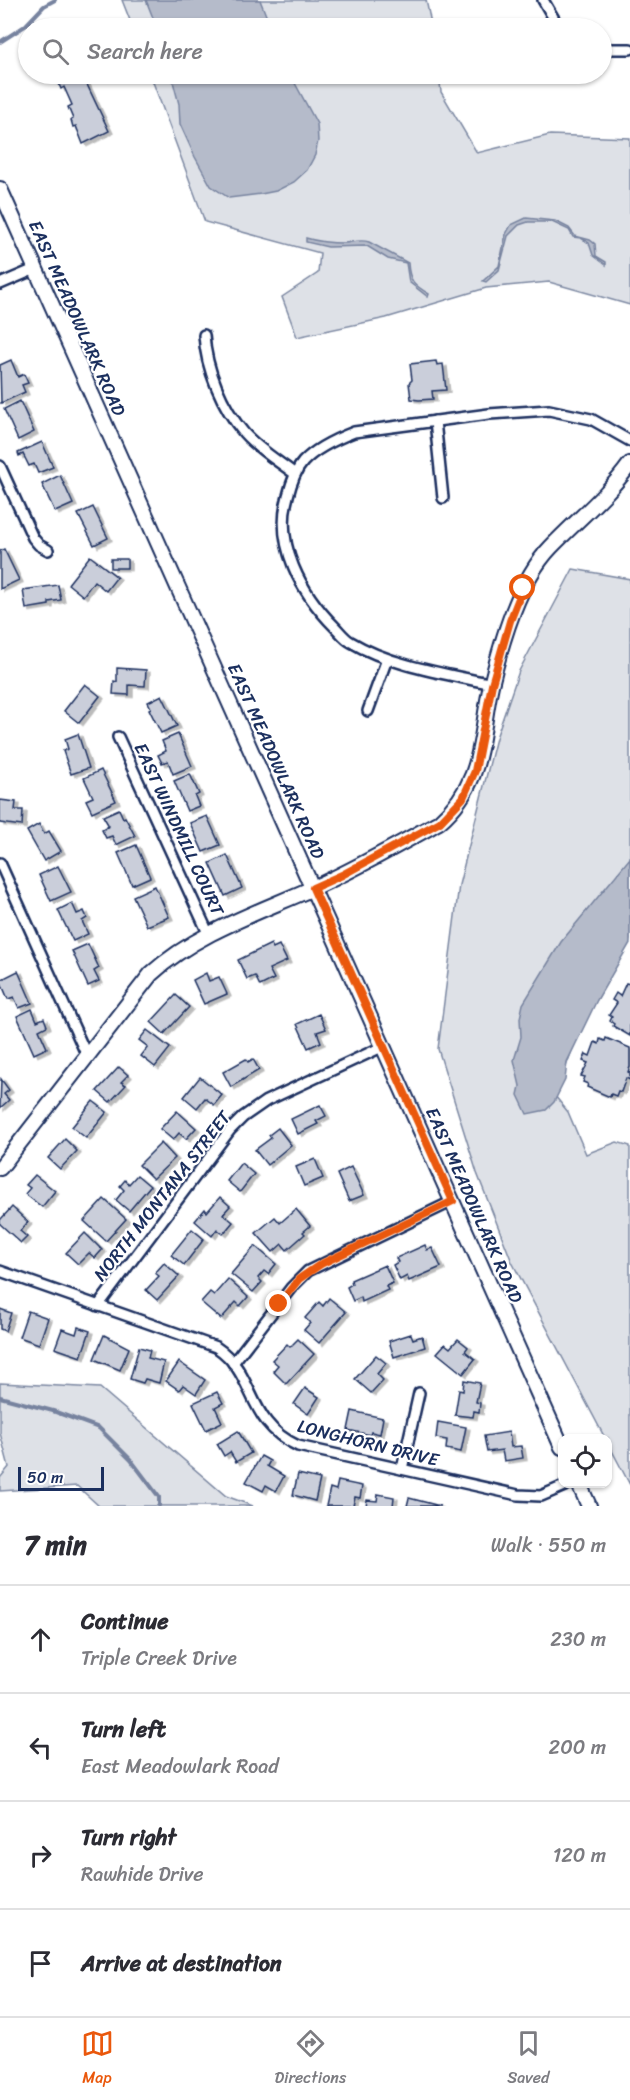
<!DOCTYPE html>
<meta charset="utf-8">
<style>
:root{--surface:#fff;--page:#f2f2f3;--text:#2b2b33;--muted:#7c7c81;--line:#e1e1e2;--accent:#ea580c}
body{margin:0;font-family:Sriracha,sans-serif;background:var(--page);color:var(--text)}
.controls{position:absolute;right:18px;bottom:18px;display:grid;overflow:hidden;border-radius:12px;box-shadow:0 2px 4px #0004}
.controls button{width:54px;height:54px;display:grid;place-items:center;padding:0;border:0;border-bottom:2px solid var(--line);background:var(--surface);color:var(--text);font:30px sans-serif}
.scale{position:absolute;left:18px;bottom:15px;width:86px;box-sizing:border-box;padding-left:6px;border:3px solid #1b2f5e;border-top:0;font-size:16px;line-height:21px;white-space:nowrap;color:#1b2f5e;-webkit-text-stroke:4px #fff;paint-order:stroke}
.stop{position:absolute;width:18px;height:18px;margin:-14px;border:4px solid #ea580c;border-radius:50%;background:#fff}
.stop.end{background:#ea580c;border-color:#fff;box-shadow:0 2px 6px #0008}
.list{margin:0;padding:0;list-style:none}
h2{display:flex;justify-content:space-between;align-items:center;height:78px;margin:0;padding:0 24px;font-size:26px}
h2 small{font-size:20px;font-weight:400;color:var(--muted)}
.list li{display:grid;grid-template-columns:39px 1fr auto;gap:18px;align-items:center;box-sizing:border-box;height:108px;padding:0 24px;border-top:2px solid var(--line)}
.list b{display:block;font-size:22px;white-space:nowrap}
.list p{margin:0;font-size:20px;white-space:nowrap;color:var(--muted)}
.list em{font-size:20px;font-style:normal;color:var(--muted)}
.icon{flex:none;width:33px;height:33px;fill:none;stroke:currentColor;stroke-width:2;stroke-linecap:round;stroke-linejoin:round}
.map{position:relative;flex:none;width:630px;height:1506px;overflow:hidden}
.search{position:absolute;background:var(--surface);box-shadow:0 2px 4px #0004;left:18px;right:18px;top:18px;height:66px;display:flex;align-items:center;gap:15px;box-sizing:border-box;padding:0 21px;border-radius:33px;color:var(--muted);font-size:22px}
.sheet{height:510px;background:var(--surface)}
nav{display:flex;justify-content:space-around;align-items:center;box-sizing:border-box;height:84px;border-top:2px solid var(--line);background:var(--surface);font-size:16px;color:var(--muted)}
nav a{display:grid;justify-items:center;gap:3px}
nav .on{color:var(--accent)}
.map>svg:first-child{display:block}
.green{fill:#dee1e7;stroke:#7c88a2;stroke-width:1.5}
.water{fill:#b5bbca;stroke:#77839f;stroke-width:1.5}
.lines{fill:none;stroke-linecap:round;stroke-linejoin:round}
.stream{stroke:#77839f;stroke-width:4}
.building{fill:#caceda;stroke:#1b2f5e;stroke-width:1.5;filter:url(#shadow)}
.street-casing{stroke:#1b2f5e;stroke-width:14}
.secondary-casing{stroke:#1b2f5e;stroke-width:18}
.street{stroke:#fff;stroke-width:9}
.secondary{stroke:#fff;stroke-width:14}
.route{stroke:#ea580c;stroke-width:8}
.labels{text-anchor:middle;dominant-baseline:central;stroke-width:4.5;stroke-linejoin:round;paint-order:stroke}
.street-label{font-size:18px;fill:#1b2f5e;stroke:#fff}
</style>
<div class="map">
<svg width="630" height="1506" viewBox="0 0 630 1506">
<defs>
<filter id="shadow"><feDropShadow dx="4" dy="2.5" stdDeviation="0" flood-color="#0004"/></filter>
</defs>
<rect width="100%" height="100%" fill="#fff"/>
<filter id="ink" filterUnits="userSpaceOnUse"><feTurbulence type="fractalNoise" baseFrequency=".0167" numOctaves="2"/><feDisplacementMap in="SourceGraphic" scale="12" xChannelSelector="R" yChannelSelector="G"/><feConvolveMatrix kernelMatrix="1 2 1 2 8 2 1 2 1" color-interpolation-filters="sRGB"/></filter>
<g filter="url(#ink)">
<!-- green -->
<g class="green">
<path d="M122,0H426L432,28H133Z"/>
<path d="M150,74H439L441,92L477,153L550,135L630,138V305L549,282L486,288L386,318L297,337L282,297L318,273L320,253L205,222Z"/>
<path d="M573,569L630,579V940L579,1032L555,1096L568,1112L586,1154L617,1142L630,1146V1485L608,1443V1438H605L512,1262L477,1173L438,1049L459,885L496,738L519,671Z"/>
<path d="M0,1383L100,1388L226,1496L253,1506H99L77,1486L0,1491V1478L9,1467L0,1433Z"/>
</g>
<!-- water -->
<g class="water">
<path d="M146,0H260L271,28H157Z"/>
<path d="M171,74H290L317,124L318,141L315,155L307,170L294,182L276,191L261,194L229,198L211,186L195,157L180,124L179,104Z"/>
<path d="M526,218L555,221L569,228L575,236L590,240L595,244L596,256L606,262V265L593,255L589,243L581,238L573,237L569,230L552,222H528L519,225L508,236L499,270L486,282L483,281L499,266L506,234L511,225Z"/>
<path d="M306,238C319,242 331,243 345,243C353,242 361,239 369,242L408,263C409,281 414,285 429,294L428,297L409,282L406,263L388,259L367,246L328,247L306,242Z"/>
<path d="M630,858V943L597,1000L567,1062L565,1080L554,1102L546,1110L527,1114L518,1095L520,1086L514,1060L521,1037L520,1018L523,1004L561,942Z"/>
</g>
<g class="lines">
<!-- stream -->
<g class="stream">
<path d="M0,42L25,26L44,6L55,0"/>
<path d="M0,1397L53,1411L99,1428L131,1460L159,1497V1506"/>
</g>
</g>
<!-- building -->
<g class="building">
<path d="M57,74H82L109,131L83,144L76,126L73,127L71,120L73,119L68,107L72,105L64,87L61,89L58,82L61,80Z"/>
<path d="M11,360L18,377L24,374L28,383L22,385L25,392L1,403L0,365Z"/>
<path d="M436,361L437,365L443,364L446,390L432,391L433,399L419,400L411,399L409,383L412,380L410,364Z"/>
<path d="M20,401L34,432L18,440L4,409Z"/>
<path d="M42,442L53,467L38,473L34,464L29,466L23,454L19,456L18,453Z"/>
<path d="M60,475L73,504L55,512L42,484Z"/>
<path d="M93,507L108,538L94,545L78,514Z"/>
<path d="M4,549L19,580L0,589V551Z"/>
<path d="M90,556L117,577L106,591L94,581L83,596L68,584Z"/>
<rect x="111" y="559" width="16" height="9"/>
<path d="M58,585L61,600L49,602V605L26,609L23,590Z"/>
<path d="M117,668L146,670L145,686L129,685V695L113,694L114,681L117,682Z"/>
<path d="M85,684L100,696L79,723L64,711Z"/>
<path d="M162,695L177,726L161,733L149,709L151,708L148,702Z"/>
<path d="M78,734L89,768L71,774L63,751L68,749L65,739Z"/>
<path d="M178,734L192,766L173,774L168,761L162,763L158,755L166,751L162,741Z"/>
<path d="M101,770L116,801L92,812L86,800L93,797L84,778Z"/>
<path d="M190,774L199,794L195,796L199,806L187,811L174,781Z"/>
<path d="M0,800L16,802L15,810H23L22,826L0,823Z"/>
<path d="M119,809L123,818L125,817L135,836L116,845L112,836L106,838L102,830L109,826L103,816Z"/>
<path d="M207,816L220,845L203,852L190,823Z"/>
<path d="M39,824L44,834L49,831L61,851L44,861L27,831Z"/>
<path d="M136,845L150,877L132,885L118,853Z"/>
<path d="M227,855L242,888L225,896L210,863Z"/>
<path d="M58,866L71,892L51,901L39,875Z"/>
<path d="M155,886L169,917L147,926L133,896Z"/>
<path d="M72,903L77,914L84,911L87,918L82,921L88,934L73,941L58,910Z"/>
<path d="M88,944L99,968L94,971L99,981L88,986L72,951Z"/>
<path d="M271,944L273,948L279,945L287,961L269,969L274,979L260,986L255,976L247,979L238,960Z"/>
<path d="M18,971L32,1003L19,1008L14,997L8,999L0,980Z"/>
<path d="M206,973L209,981L219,977L227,994L204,1004L193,980Z"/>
<path d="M626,983L630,984V1036L613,1026L614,1024L610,1021L612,1017L609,1015L617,1003L612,1000L616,993L620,996Z"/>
<path d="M176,995L189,1007L164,1034L151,1022Z"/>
<path d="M32,1009L37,1021L44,1018L47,1026L39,1030L47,1048L34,1054L17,1016Z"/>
<path d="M319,1014L326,1029L317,1032L321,1042L308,1048L297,1024Z"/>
<path d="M147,1030L170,1048L155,1067L141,1056L148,1047L139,1040Z"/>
<path d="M606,1038L630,1048V1067L628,1072L630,1073V1080L626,1078L621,1092L618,1091L616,1096L611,1094L610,1097L587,1087L588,1084L583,1082L585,1077L581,1076L588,1063L583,1061L586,1054L590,1056L595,1042L599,1044L600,1039L605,1041Z"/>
<path d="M246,1059L248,1062L253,1059L259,1070L231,1087L223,1072Z"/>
<path d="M119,1067L128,1075L121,1082L126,1085L110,1102L97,1091Z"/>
<path d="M200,1077L222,1095L214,1105L205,1098L197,1108L184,1097Z"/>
<path d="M1,1079L9,1090L4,1094L9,1100L0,1108Z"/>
<path d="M93,1101L107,1112L86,1138L72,1127Z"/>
<path d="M320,1105L326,1116L316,1121L318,1124L298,1134L291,1119Z"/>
<path d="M177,1111L196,1128L186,1139L179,1133L173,1140L160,1129Z"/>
<path d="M278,1128L291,1145L267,1165L255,1150L271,1138L269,1135Z"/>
<path d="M65,1139L77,1151L60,1169L48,1158Z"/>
<path d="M161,1143L175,1158L153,1179L139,1165Z"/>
<path d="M315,1159L323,1178L304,1186L296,1167Z"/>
<path d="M241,1163L254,1174L240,1192L227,1181Z"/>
<path d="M351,1167L364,1195L349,1201L337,1174Z"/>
<path d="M35,1175L55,1191L42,1207L25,1194L30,1188L26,1185Z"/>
<path d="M137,1175L150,1186L129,1211L116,1200L124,1190L120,1186L125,1180L129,1184Z"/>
<path d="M220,1197L230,1206L223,1214L233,1222L223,1234L217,1229L212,1236L195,1221L205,1209L207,1212Z"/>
<path d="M104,1199L126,1219L106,1241L84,1221Z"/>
<path d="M12,1207L28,1222L20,1231L27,1237L21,1243L0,1224V1220Z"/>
<path d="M296,1209L310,1226L303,1232L305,1234L287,1250L282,1244L273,1252L256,1233L275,1217L280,1223Z"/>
<path d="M192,1229L204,1239L184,1265L171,1255Z"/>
<path d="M85,1233L102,1250L95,1258L89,1253L78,1264L66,1253Z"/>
<path d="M425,1245L427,1250L432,1248L441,1267L409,1281L407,1276L400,1280L393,1265L398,1262L396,1258Z"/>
<path d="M255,1246L276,1264L268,1274L264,1271L258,1278L262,1282L253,1292L231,1274Z"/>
<path d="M164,1263L179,1276L157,1300L146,1290L159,1276L155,1273Z"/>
<path d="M385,1265L393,1283L386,1286L388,1290L362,1302L361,1297L353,1301L347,1287L352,1284L351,1280Z"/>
<path d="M228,1279L248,1297L240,1306L236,1302L221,1319L201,1302L210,1292L214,1295Z"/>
<path d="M329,1298L346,1312L319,1343L304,1330L310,1323L305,1318L319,1302L323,1306Z"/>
<path d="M0,1309L11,1313L5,1331L0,1329Z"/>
<path d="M28,1311L48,1318L39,1344L19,1337Z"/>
<path d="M78,1327L90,1331L81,1357L55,1348L62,1329L76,1334Z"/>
<path d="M411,1334L413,1339L422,1336L425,1347L394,1357L389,1341Z"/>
<path d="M104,1335L129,1348L120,1370L94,1359Z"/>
<path d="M298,1339L314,1354L286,1384L273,1371L278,1365L272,1360L287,1344L290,1347Z"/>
<path d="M458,1339L468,1347L465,1351L475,1359L463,1374L437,1353L445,1344L450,1348Z"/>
<path d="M139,1347L150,1350L148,1358L164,1362L159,1383L145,1379L143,1383L130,1379Z"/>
<path d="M376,1355L386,1363L377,1374L383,1380L371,1393L355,1379Z"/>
<path d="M179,1362L205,1380L196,1394L183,1385L179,1390L166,1381Z"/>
<path d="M464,1380L480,1383L476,1402L480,1403L479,1412L474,1411L473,1417L455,1415L459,1390L463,1391Z"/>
<path d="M305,1388L319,1397L308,1414L294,1404Z"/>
<path d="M217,1392L223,1403L215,1407L222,1422L206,1430L193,1403Z"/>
<path d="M352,1411L383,1418L380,1434L371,1432L370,1435L348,1430Z"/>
<path d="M438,1422L466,1427L461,1452L446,1449L447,1440L436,1438Z"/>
<path d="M238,1431L251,1453L236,1462L230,1452L224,1456L217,1444Z"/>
<path d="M509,1432L511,1447L521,1446L523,1458L504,1461L502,1450L487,1452L484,1436Z"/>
<path d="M261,1456L270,1461L267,1466L284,1476L276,1491L266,1485L263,1491L246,1482Z"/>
<path d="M298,1474L320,1479L315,1501L293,1495Z"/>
<path d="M338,1481L362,1486L360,1498L355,1497L353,1506H326L330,1488L336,1490Z"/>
<path d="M378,1494L394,1497L393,1506H366L367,1500L377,1501Z"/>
<path d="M409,1498L440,1506H407Z"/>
</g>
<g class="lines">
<!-- street casing -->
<g class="street-casing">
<g id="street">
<path d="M543,0L557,24L563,28"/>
<path d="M602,49H630"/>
<path d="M0,284L35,269"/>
<path d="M204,335C206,369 222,407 244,433C258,449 278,461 295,474"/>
<path d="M435,421L443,498"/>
<path d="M0,466L33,538L39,545L48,550"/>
<path d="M492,684C447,674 391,666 351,642C345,639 340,632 335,627C301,593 274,544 288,496C291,484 295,471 303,462C316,448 336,439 354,432L489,414L549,410L591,419L630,441"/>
<path d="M368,711L387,659"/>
<path d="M118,737L209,935"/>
<path d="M0,863L87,1056"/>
<path d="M0,1271L216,1347C257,1374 245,1422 298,1446L518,1495L541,1496L569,1484"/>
<path d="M98,1306L230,1130L243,1117L266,1101L384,1046"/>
<path d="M233,1363L291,1288L308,1271L453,1201"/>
<path d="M402,1469L419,1393"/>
</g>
</g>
<!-- secondary casing -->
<g class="secondary-casing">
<g id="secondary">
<path d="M0,189L562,1447"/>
<path d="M0,1168L151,974C196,933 257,913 313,888C356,869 398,845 439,822C485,782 479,739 491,685C502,640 519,580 551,547C578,519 607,496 630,464"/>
<path d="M579,1484L589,1506"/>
</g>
</g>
<!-- street -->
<use href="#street" class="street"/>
<!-- secondary -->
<use href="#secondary" class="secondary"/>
</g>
</g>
<g class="lines" filter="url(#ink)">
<!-- route -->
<path class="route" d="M279,1304L299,1279L321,1264L453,1201L313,888L342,875L440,822L463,798L475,771L492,684L510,621L523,588"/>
</g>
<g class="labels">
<!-- street labels -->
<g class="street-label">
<text transform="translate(77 318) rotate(66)">EAST MEADOWLARK ROAD</text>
<text transform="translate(276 761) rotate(66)">EAST MEADOWLARK ROAD</text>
<text transform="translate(179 829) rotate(65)">EAST WINDMILL COURT</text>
<text transform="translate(162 1196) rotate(-52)">NORTH MONTANA STREET</text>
<text transform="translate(474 1205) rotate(66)">EAST MEADOWLARK ROAD</text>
<text transform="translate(368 1443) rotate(14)">LONGHORN DRIVE</text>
</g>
</g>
</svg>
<div class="controls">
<button><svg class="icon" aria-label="locate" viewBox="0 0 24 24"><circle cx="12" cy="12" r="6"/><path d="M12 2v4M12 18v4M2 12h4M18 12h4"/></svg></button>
</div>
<div class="scale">50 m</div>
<div class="stop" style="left:523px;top:588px"></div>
<div class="stop end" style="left:279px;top:1304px"></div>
<div class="search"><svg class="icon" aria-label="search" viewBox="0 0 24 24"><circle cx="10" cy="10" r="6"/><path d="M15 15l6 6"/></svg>Search here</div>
</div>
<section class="sheet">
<h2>7 min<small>Walk · 550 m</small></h2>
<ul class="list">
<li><svg class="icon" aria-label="ahead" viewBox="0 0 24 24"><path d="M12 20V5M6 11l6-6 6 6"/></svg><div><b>Continue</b><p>Triple Creek Drive</p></div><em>230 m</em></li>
<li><svg class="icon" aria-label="left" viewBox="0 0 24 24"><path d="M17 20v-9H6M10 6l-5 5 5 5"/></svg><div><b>Turn left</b><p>East Meadowlark Road</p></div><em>200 m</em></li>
<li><svg class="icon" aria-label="right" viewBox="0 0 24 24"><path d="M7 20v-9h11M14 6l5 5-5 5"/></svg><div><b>Turn right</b><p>Rawhide Drive</p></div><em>120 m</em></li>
<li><svg class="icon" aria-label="arrive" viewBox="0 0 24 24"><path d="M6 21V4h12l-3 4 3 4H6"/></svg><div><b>Arrive at destination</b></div></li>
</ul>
</section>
<nav>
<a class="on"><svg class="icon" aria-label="map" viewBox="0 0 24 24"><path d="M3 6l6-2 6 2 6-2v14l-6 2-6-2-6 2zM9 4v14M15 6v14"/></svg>Map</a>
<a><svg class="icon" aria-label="directions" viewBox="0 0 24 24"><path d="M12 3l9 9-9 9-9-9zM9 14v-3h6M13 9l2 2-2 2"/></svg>Directions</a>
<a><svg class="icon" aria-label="saved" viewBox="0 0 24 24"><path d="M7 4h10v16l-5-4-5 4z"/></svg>Saved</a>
</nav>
